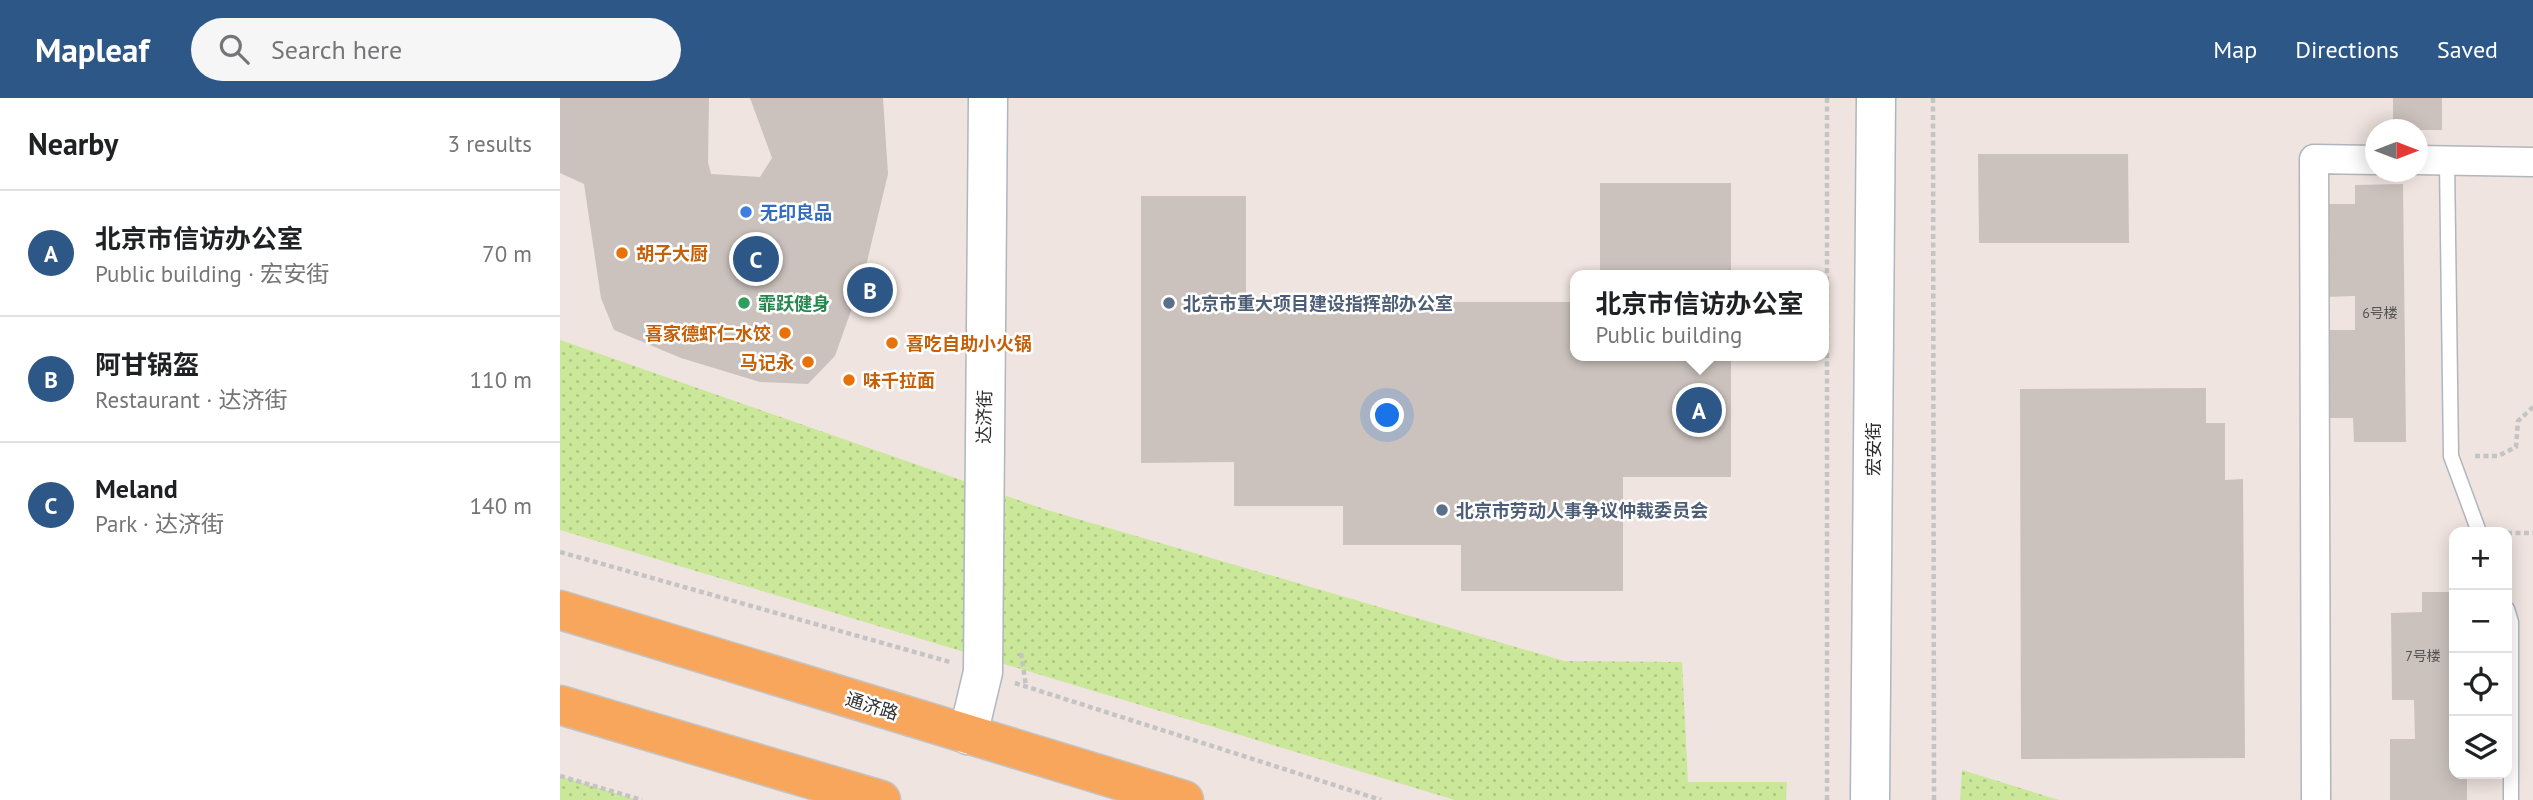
<!DOCTYPE html>
<meta charset="utf-8">
<style>
:root{--surface:#fff;--page:#f6f6f6;--text:#202124;--muted:#757577;--line:#e0e0e0;--accent:#2d5787}
body{margin:0;font-family:"PT Sans","Noto Sans SC",sans-serif;background:var(--page);color:var(--text)}
.controls{position:absolute;right:21px;bottom:21px;display:grid;overflow:hidden;border-radius:14px;box-shadow:0 4px 18px #0003}
.controls button{width:63px;height:63px;display:grid;place-items:center;padding:0;border:0;border-bottom:2px solid var(--line);background:var(--surface);color:var(--text);font:35px sans-serif}
.compass{position:absolute;left:1805px;top:21px;width:63px;height:63px;border-radius:50%;background:var(--surface);box-shadow:0 4px 18px #0003;rotate:90deg}
.you{position:absolute;left:828px;top:318px;width:24px;height:24px;margin:-18px;border:5px solid #fff;border-radius:50%;background:#1a73e8;box-shadow:0 0 0 10px #1a73e833}
.badge{display:grid;place-items:center;width:46px;height:46px;border-radius:50%;background:var(--accent);color:#fff;font-size:23px;font-weight:700}
.pin{position:absolute;translate:-50% -50%;border:4px solid #fff;box-shadow:0 2px 7px #0006}
.popup{position:absolute;left:1010px;top:172px;width:259px;height:91px;box-sizing:border-box;display:grid;place-content:center;border-radius:14px;background:var(--surface);filter:drop-shadow(0 2px 5px #0005);font-size:23px;white-space:nowrap;color:var(--muted)}
.popup b{font-size:26px;color:var(--text)}
.popup::after{content:'';position:absolute;left:50%;top:100%;margin-left:-14px;border:14px solid transparent;border-top-color:var(--surface)}
.list{margin:0;padding:0;list-style:none}
h2{display:flex;justify-content:space-between;align-items:center;height:91px;margin:0;padding:0 28px;font-size:30px}
h2 small{font-size:23px;font-weight:400;color:var(--muted)}
.list li{display:grid;grid-template-columns:46px 1fr auto;gap:21px;align-items:center;box-sizing:border-box;height:126px;padding:0 28px;border-top:2px solid var(--line)}
.list b{display:block;font-size:26px;white-space:nowrap}
.list p{margin:0;font-size:23px;white-space:nowrap;color:var(--muted)}
.list em{font-size:23px;font-style:normal;color:var(--muted)}
.icon{flex:none;width:38px;height:38px;fill:none;stroke:currentColor;stroke-width:2;stroke-linecap:round;stroke-linejoin:round}
.map{position:relative;flex:none;width:1973px;height:702px;overflow:hidden}
header{display:flex;align-items:center;gap:42px;box-sizing:border-box;height:98px;padding:0 35px;background:var(--accent);color:#fff}
header strong{font-size:33px}
nav{display:flex;gap:38px;margin-inline-start:auto;font-size:24px}
.search{width:490px;height:63px;background:var(--page);display:flex;align-items:center;gap:18px;box-sizing:border-box;padding:0 24px;border-radius:38px;color:var(--muted);font-size:26px}
main{display:flex}
aside{flex:1;background:var(--surface)}
.map>svg:first-child{display:block}
.grass{fill:url(#grass-dots)}
.building{fill:#cbc2bd}
.lines{fill:none;stroke-linecap:round;stroke-linejoin:round}
.lane-casing{stroke:#afb6bd;stroke-width:17}
.street-casing{stroke:#afb6bd;stroke-width:31}
.secondary-casing{stroke:#afb6bd;stroke-width:41}
.primary-casing{stroke:#c4c4c4;stroke-width:41}
.path{stroke:#c4c4c4;stroke-width:4.5;stroke-dasharray:5 3.5;stroke-linecap:butt}
.lane{stroke:#fff;stroke-width:14}
.street{stroke:#fff;stroke-width:28}
.secondary{stroke:#fff;stroke-width:38}
.primary{stroke:#f8a65b;stroke-width:38}
.shop-dot{fill:#3f7fe0;stroke:#fff;stroke-width:2.5}
.food-dot{fill:#e8710a;stroke:#fff;stroke-width:2.5}
.leisure-dot{fill:#2e9e5b;stroke:#fff;stroke-width:2.5}
.service-dot{fill:#5c6f8a;stroke:#fff;stroke-width:2.5}
.labels{text-anchor:middle;dominant-baseline:central;stroke-width:5;stroke-linejoin:round;paint-order:stroke}
.number-label{font-size:14px;fill:#545251}
.shop-label{font-size:18px;font-weight:bold;fill:#366cbe;stroke:#fff;text-anchor:start}
.food-label{font-size:18px;font-weight:bold;fill:#c56008;stroke:#fff;text-anchor:start}
.leisure-label{font-size:18px;font-weight:bold;fill:#27864d;stroke:#fff;text-anchor:start}
.service-label{font-size:18px;font-weight:bold;fill:#4e5e75;stroke:#fff;text-anchor:start}
.street-label{font-size:18px;fill:#2d2d2d;stroke:#fff}
</style>
<header>
<strong>Mapleaf</strong>
<div class="search"><svg class="icon" aria-label="search" viewBox="0 0 24 24"><circle cx="10" cy="10" r="6"/><path d="M15 15l6 6"/></svg>Search here</div>
<nav><a>Map</a><a>Directions</a><a>Saved</a></nav>
</header>
<main>
<aside>
<h2>Nearby<small>3 results</small></h2>
<ul class="list">
<li><span class="badge">A</span><div><b>北京市信访办公室</b><p>Public building · 宏安街</p></div><em>70 m</em></li>
<li><span class="badge">B</span><div><b>阿甘锅盔</b><p>Restaurant · 达济街</p></div><em>110 m</em></li>
<li><span class="badge">C</span><div><b>Meland</b><p>Park · 达济街</p></div><em>140 m</em></li>
</ul>
</aside>
<div class="map">
<svg width="1973" height="702" viewBox="0 0 1973 702">
<defs>
<pattern id="grass-dots" width="8" height="8" patternUnits="userSpaceOnUse" patternTransform="scale(1.75)"><rect width="8" height="8" fill="#cbe89a"/><path d="M2 2h.1M6 6h.1" fill="none" stroke="#afc785" stroke-width="1.8" stroke-linecap="round"/></pattern>
</defs>
<rect width="100%" height="100%" fill="#efe4df"/>
<!-- grass -->
<g class="grass">
<path d="M0,242L484,411L1004,563L1122,564L1128,684H1227L1226,702H895L0,432Z"/>
<path d="M1402,672L1499,702H1400Z"/>
<path d="M0,678L78,702H0Z"/>
</g>
<!-- building -->
<g class="building">
<path d="M0,0H149L148,64L151,76L200,79L212,60L190,0H323L328,76L304,176L275,258L248,286L200,284L121,260L54,232L41,200L24,86L0,75Z"/>
<rect x="1833" y="0" width="49" height="32"/>
<path d="M1418,56H1568L1569,145H1419Z"/>
<rect x="1040" y="85" width="131" height="92"/>
<path d="M1843,86L1846,344H1794L1793,320H1765L1764,232H1795V198L1764,199L1763,106H1795V87Z"/>
<path d="M581,98H686V204H1015V258H1171V379H1063V493H901V447H783V408H674V364L581,365Z"/>
<path d="M1646,290V325H1665V382L1683,381L1685,660L1461,661L1460,291Z"/>
<path d="M1862,494H1894V676H1907V702H1830V641H1855L1854,602H1832L1831,515L1862,514Z"/>
</g>
<g class="lines">
<!-- lane casing -->
<g class="lane-casing">
<g id="lane">
<path d="M1887,63L1891,358L1919,434"/>
<path d="M1947,511L1951,524V702"/>
</g>
</g>
<!-- street casing -->
<g class="street-casing">
<g id="street">
<path d="M1857,62L1973,64"/>
<path d="M1756,702L1754,61L1815,62"/>
</g>
</g>
<!-- secondary casing -->
<g class="secondary-casing">
<g id="secondary">
<path d="M408,637L423,574L428,0"/>
<path d="M1310,702L1316,0"/>
</g>
</g>
<!-- primary casing -->
<g class="primary-casing">
<g id="primary">
<path d="M0,512L624,702"/>
<path d="M0,607L321,702"/>
</g>
</g>
<!-- path -->
<g class="path">
<path d="M1267,0V702"/>
<path d="M1373,0L1374,702"/>
<path d="M1915,358H1938L1956,349L1958,323L1973,309"/>
<path d="M1947,435H1973"/>
<path d="M0,454L390,564"/>
<path d="M461,555L466,588"/>
<path d="M455,585L821,702"/>
<path d="M0,678L82,702"/>
</g>
<!-- lane -->
<use href="#lane" class="lane"/>
<!-- street -->
<use href="#street" class="street"/>
<!-- secondary -->
<use href="#secondary" class="secondary"/>
<!-- primary -->
<use href="#primary" class="primary"/>
</g>
<!-- markers -->
<circle class="shop-dot" cx="186" cy="114" r="7"/>
<g class="food-dot">
<circle cx="62" cy="155" r="7"/>
<circle cx="225" cy="235" r="7"/>
<circle cx="332" cy="245" r="7"/>
<circle cx="248" cy="264" r="7"/>
<circle cx="289" cy="282" r="7"/>
</g>
<circle class="leisure-dot" cx="184" cy="205" r="7"/>
<g class="service-dot">
<circle cx="609" cy="205" r="7"/>
<circle cx="882" cy="412" r="7"/>
</g>
<g class="labels">
<!-- number labels -->
<g class="number-label">
<text x="1820" y="215">6号楼</text>
<text x="1863" y="558">7号楼</text>
</g>
<!-- shop labels -->
<g class="shop-label">
<text x="200" y="114">无印良品</text>
</g>
<!-- food labels -->
<g class="food-label">
<text x="76" y="155">胡子大厨</text>
<text x="211" y="235" text-anchor="end">喜家德虾仁水饺</text>
<text x="346" y="245">喜吃自助小火锅</text>
<text x="234" y="264" text-anchor="end">马记永</text>
<text x="303" y="282">味千拉面</text>
</g>
<!-- leisure labels -->
<g class="leisure-label">
<text x="198" y="205">霏跃健身</text>
</g>
<!-- service labels -->
<g class="service-label">
<text x="623" y="205">北京市重大项目建设指挥部办公室</text>
<text x="896" y="412">北京市劳动人事争议仲裁委员会</text>
</g>
<!-- street labels -->
<g class="street-label">
<text transform="translate(424 319) rotate(-89)">达济街</text>
<text transform="translate(1313 351) rotate(-90)">宏安街</text>
<text transform="translate(312 608) rotate(17)">通济路</text>
</g>
</g>
</svg>
<div class="controls">
<button>+</button>
<button>−</button>
<button><svg class="icon" aria-label="locate" viewBox="0 0 24 24"><circle cx="12" cy="12" r="6"/><path d="M12 2v4M12 18v4M2 12h4M18 12h4"/></svg></button>
<button><svg class="icon" aria-label="layers" viewBox="0 0 24 24"><path d="M12 4l9 5-9 5-9-5zM3 14l9 5 9-5"/></svg></button>
</div>
<svg class="compass" viewBox="-18 -18 36 36"><path d="M0-13l5 13h-10z" fill="#e53935"/><path d="M0 13l5-13h-10z" fill="#757577"/></svg>
<div class="you"></div>
<div class="pin badge" style="left:1139px;top:312px">A</div>
<div class="popup"><b>北京市信访办公室</b>Public building</div>
<div class="pin badge" style="left:310px;top:192px">B</div>
<div class="pin badge" style="left:196px;top:161px">C</div>
</div>
</main>
